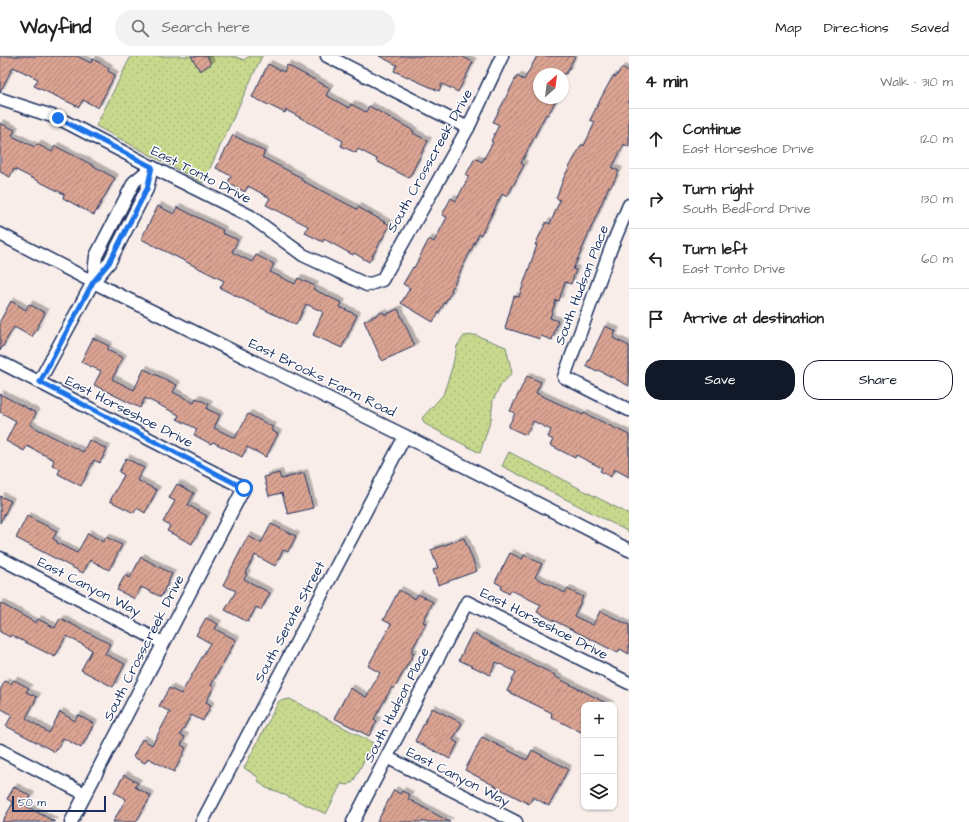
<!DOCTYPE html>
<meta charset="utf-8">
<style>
:root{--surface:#fff;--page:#f2f2f2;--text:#222;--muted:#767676;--line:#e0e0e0;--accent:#111827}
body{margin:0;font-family:"Architects Daughter",sans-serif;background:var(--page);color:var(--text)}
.controls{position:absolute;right:12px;bottom:12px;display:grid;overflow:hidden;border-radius:8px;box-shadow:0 1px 3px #0004}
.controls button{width:36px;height:36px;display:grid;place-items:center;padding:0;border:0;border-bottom:1px solid var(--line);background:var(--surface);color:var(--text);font:20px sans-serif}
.compass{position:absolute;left:533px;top:12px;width:36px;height:36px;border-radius:50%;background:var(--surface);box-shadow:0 1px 3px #0004;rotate:28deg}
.scale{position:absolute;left:12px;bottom:10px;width:94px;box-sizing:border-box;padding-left:4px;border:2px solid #1b2f5e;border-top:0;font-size:11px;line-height:14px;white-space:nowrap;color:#1b2f5e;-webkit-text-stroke:3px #fff;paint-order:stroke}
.stop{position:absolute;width:12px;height:12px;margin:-9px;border:3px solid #1a73e8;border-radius:50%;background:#fff}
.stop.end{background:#1a73e8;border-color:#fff;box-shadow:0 1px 4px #0008}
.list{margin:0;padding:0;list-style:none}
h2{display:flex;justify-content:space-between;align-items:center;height:52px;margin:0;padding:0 16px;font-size:17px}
h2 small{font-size:13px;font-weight:400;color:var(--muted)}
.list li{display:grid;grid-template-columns:26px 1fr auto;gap:12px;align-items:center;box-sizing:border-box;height:60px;padding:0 16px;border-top:1px solid var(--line)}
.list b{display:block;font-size:15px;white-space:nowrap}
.list p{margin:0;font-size:13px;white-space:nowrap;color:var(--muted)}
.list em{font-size:13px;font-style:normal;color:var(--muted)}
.actions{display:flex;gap:8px;padding:12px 16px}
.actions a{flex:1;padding:9px 0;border:1px solid var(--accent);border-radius:16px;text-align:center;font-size:14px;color:var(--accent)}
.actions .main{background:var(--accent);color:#fff}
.icon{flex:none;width:22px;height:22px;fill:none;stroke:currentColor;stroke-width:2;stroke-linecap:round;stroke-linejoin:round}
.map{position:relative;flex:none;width:629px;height:766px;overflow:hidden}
header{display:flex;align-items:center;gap:24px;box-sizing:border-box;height:56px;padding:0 20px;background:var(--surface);border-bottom:1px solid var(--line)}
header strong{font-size:19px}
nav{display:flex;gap:22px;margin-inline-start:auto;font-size:14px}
.search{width:280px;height:36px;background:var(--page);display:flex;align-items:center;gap:10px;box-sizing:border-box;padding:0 14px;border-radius:22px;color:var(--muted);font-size:15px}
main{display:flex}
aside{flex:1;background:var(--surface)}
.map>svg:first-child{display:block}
.park{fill:url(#park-dots);stroke:#728476}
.building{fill:url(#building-hatch);stroke:#1b2f5e;filter:url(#shadow)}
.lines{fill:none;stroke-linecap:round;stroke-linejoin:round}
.minor-casing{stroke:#1b2f5e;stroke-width:15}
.minor{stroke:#fff;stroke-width:12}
.route{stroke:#1a73e8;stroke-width:5}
.labels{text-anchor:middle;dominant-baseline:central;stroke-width:3;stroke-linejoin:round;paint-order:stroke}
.street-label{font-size:14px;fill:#1b2f5e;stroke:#fff}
</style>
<header>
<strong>Wayfind</strong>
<div class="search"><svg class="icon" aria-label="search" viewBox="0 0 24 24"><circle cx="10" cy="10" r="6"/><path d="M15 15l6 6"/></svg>Search here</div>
<nav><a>Map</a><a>Directions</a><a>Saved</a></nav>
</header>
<main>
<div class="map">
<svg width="629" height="766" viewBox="0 0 629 766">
<defs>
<pattern id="park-dots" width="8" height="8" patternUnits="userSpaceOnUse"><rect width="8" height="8" fill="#c8d98d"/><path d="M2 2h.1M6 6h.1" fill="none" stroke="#abbb7c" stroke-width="1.8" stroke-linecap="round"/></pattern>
<pattern id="building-hatch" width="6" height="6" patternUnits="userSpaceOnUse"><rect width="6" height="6" fill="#daa392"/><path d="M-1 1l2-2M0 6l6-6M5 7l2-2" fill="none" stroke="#b0857a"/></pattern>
<filter id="shadow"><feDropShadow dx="3.5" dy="-3.5" stdDeviation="0" flood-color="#0004"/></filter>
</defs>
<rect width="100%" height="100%" fill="#f8ede9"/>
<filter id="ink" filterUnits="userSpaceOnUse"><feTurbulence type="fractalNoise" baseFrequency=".025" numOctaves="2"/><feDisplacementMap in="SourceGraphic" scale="8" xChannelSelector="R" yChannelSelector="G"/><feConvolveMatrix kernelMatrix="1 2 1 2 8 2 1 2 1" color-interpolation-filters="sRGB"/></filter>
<g filter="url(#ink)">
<!-- park -->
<g class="park">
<path d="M131,0H233L244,4L249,0H262L203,127L96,70Z"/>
<path d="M475,279L506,291L512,317L501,329L493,344L491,363L480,397L425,368L422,362L443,339L452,312L457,290L464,280Z"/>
<path d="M509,396L629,458V476L502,410Z"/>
<path d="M290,643L373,687L353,726L348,729L341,728L326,758L276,735L266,732L259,726L258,721L244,712L279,645Z"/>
</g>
<!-- building -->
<g class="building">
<path d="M0,0H77L91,7L93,3L109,12L108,15L115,19L98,52L83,44L79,51L34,30L38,23L13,11L0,36Z"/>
<path d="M191,0H207L211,8L200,15Z"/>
<path d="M379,0H461L473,6L458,36L442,28L439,35L394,15L397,9Z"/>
<path d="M537,0H575L566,18H539V42H557L548,59L546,58L521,107L524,109L507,141L502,138L481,179L479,178L451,234L452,235L433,266L401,247L410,232L403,228L413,211L414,212L429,183L434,186L447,161L442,159L451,142L456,145L469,120L466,119L475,102L482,106L493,86L491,85L499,69L493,66L517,20L524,24Z"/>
<path d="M268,8L284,16L287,9L330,32L326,39L349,52L351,48L366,56L369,50L414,75L413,77L428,85L409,122L376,105L377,103L358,93L356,97L341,90L343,85L286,54L285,57L252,41Z"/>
<path d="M621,12L629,16V91L624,88L612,112L619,115L611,131L609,130L580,198L573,213L576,214L571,228L565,226L559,245L556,244L550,262L558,265L552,284L541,280L540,283L505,272L514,240L519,241L537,189H535L546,166L550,168L560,144L556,142L565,119L582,88L584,90L595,66L590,64L602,40L613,20L616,21Z"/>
<path d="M0,67L15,74L12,80L35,91L37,88L52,96L55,90L83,104L115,122L94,159L63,142L64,138L14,113L10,121L0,116Z"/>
<path d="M233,79L265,96L262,101L302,122L301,124L357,153L358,151L390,169L369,206L354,197L353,199L324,183L323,186L305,177L308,170L266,149L270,142L248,130L245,136L228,127L231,120L216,112Z"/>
<path d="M158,150L174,158L177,151L223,174L222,177L238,184L232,196L252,206L256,199L274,208L270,216L295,228L298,222L315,230L313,233L342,247L340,251L357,259L342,292L313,279L323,256L306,248L296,269L220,232L224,225L141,183Z"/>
<path d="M11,245L26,254L29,248L45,257L32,281L14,271L0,295V265Z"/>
<path d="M398,253L415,290L382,305L364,265L383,256L385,259Z"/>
<path d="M605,270L616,275L613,282L629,290V330L598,314L597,316L586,310Z"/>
<path d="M93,282L109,290L107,294L123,302L112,323L134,334L144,313L177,329L173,336L194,347L196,342L209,348L207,353L220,359L214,372L235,382L248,358L273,371L271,374L278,378L266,401L247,391L242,401L213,386L211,388L194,379L197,373L177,363L179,359L145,342L140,352L94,329L101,315L81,306Z"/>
<path d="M527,320L541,326L536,337L583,359L584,357L629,379V421L614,413L611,421L600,415L602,412L576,399L575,402L550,389L553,384L548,381L551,374L533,365L526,379L508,371L515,357L510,355Z"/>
<path d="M0,338L36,357L30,369L63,386L83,396L89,384L107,393L100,407L94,404L81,430L58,418L60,413L52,409L54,404L27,390L24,395L6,385L16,365L0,356Z"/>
<path d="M126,402L144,412L137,424L157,434L145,457L137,452L134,457L110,445L124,419L119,416Z"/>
<path d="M279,417L281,423L304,417L313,452L288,458L282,437L269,440L264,421Z"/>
<path d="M177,428L194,437L188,449L207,460L192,488L167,475L170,470L163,466L175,445L169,442Z"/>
<path d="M0,440L11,445L0,467Z"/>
<path d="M27,460L57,475L53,483L57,485V487L77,497L88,477L103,486L106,481L122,489L109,514L90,504L83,517L16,482Z"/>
<path d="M271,468L296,480L288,496L283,494L275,510L255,499L245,517L247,518L244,523L270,537L261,554L256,551L248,566L225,554L236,535L223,529L248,480L261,487Z"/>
<path d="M464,482L477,515L438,529L433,514L438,512L431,494Z"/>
<path d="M510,497L522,503L524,499L542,508L535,521L565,537L567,533L583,541L574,560L593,569L600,555L629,569V598L620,593L618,597L537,556L541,549L511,534L509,538L501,533L502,530L495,526Z"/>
<path d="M141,501L172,518L161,541L141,531L135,543L117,534L125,519L130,522Z"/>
<path d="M399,534L415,543L418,538L433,546L423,566L426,567L411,596L414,597L394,633L392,631L374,663L377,665L369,680L334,662L350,632L366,641L380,617L368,610L391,568L383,564Z"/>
<path d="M0,547L36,567L38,563L55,572L60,562L110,588L105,598L125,608L113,631L81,614L92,594L72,583L66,580L55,601L11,579L10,581L0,576Z"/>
<path d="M206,562L218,568L215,573L236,584L211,629L214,631L206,646L211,649L203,665L191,659L180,679L185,681L181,689L186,692L174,716L148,702L145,707L133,701L142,683L152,689L170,656L159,650L169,632L181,638L210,587L196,579Z"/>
<path d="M472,577L555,619L554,620L610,649H584V670L581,676L551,661L552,657L507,635L516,616L496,606L490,619L459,604Z"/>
<path d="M14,624L29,632L26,636L37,641L26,662L49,677L60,656L75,665L78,659L94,668L81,692L63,682L55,696L6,670L12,659L0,652V634L5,625L11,628Z"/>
<path d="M432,652L462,667L453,684L458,687L450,703L415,685Z"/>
<path d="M482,681L527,704L532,694L568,713L549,750L533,741L529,748L465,714Z"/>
<path d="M124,719L138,727L135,731L151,740L136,766H113L126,743L114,736Z"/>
<path d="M14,731L31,740L26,750L55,766H2L13,747L7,743Z"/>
<path d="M394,734L400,738L402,735L410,739L408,743L450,766H377Z"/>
</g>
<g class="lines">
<!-- minor casing -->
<g class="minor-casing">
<g id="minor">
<path d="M327,0L468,72"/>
<path d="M0,43L58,62L152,111L250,160L303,199L367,229L382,224L468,72L502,0"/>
<path d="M629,149L611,192L564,321L629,354"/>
<path d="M0,178L93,226L405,380L629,494"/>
<path d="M93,226L96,200L134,126L152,111"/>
<path d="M0,306L244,432L71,766"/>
<path d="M39,326L93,226L109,207L147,133L152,111"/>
<path d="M0,502L163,587"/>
<path d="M0,694L85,738"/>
<path d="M388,702L516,766"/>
<path d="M202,766L405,380"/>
<path d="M353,766L467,546L629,627"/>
</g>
</g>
<!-- minor -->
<use href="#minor" class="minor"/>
</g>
</g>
<g class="lines" filter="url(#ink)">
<!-- route -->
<path class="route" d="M58,62L152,111L147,133L109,207L93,226L40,326L244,432"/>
</g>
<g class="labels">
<!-- street labels -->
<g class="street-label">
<text transform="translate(430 105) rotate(-61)">South Crosscreek Drive</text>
<text transform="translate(201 119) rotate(27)">East Tonto Drive</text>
<text transform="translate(582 229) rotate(-69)">South Hudson Place</text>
<text transform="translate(322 322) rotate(26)">East Brooks Farm Road</text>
<text transform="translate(129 356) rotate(27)">East Horseshoe Drive</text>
<text transform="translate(89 531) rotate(27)">East Canyon Way</text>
<text transform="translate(290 566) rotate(-62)">South Senate Street</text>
<text transform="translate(544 568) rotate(27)">East Horseshoe Drive</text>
<text transform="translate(144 592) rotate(-63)">South Crosscreek Drive</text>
<text transform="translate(397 649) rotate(-63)">South Hudson Place</text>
<text transform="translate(458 721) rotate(27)">East Canyon Way</text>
</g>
</g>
</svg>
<div class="controls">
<button>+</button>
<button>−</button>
<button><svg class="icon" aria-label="layers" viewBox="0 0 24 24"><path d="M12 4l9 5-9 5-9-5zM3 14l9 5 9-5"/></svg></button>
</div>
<svg class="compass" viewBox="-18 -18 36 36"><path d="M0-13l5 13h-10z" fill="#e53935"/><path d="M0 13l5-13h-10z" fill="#767676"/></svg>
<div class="scale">50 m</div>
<div class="stop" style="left:244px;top:432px"></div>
<div class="stop end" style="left:58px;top:62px"></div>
</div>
<aside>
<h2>4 min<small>Walk · 310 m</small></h2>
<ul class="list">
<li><svg class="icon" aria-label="ahead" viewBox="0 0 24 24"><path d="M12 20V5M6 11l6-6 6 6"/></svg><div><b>Continue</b><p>East Horseshoe Drive</p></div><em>120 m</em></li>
<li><svg class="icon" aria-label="right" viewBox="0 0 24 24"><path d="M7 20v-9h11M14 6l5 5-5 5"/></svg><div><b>Turn right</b><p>South Bedford Drive</p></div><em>130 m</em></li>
<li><svg class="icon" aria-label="left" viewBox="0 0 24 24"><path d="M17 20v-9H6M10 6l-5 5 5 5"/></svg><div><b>Turn left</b><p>East Tonto Drive</p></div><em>60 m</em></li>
<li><svg class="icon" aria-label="arrive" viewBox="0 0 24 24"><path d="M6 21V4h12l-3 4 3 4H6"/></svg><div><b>Arrive at destination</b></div></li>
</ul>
<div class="actions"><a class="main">Save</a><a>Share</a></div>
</aside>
</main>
